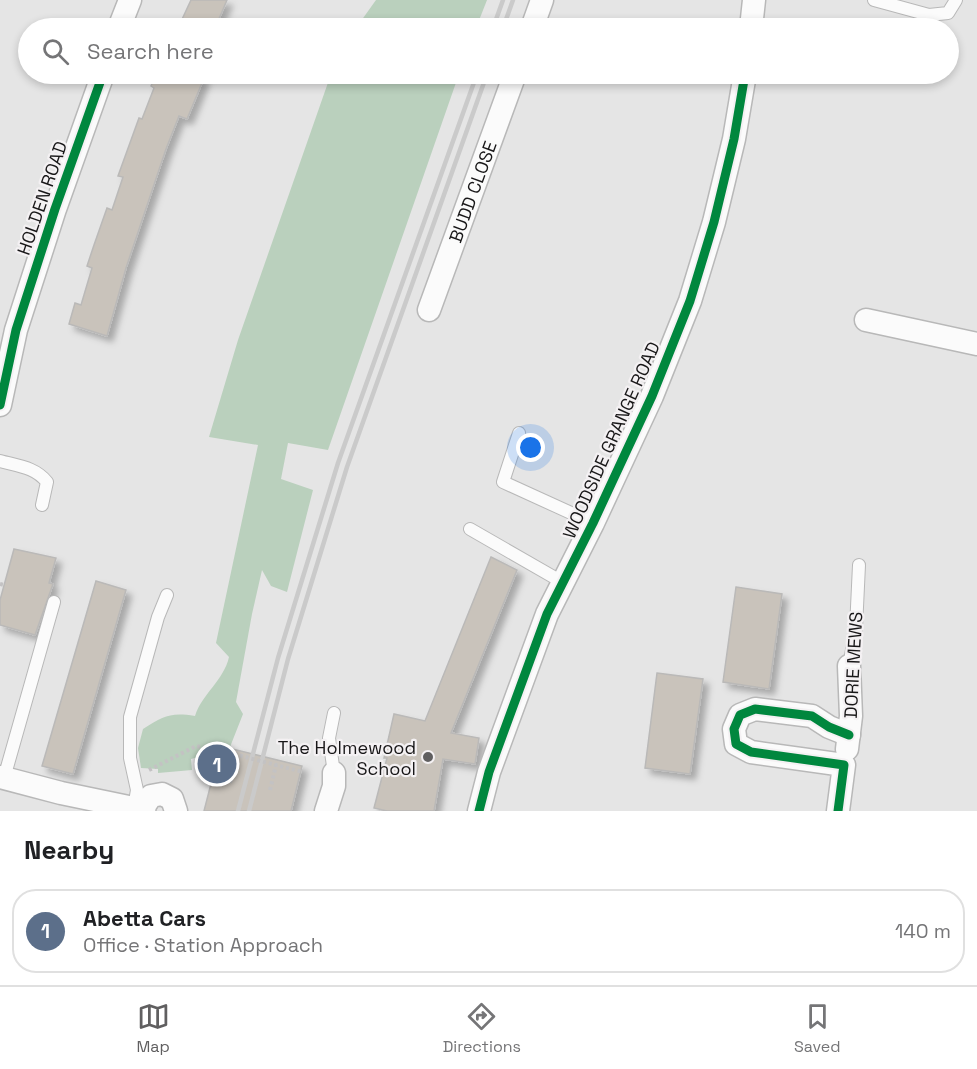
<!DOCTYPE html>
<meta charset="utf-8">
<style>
:root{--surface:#fff;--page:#f2f2f2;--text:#202124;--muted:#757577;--line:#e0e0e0;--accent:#605f60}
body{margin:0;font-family:"Space Grotesk",sans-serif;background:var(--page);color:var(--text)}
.you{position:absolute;left:531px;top:448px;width:21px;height:21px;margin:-15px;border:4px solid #fff;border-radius:50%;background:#1a73e8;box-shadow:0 0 0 9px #1a73e833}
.badge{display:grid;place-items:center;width:39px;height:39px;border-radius:50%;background:var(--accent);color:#fff;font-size:20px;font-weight:700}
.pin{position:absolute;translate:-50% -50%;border:3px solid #fff;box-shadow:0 2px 6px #0006}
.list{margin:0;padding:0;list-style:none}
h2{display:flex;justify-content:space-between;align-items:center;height:78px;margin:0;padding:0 24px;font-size:26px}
h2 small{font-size:20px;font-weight:400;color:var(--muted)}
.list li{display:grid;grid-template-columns:39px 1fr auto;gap:18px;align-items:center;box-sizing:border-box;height:84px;margin:0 12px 12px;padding:0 12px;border:2px solid var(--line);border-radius:24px}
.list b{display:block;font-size:22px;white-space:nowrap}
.list p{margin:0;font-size:20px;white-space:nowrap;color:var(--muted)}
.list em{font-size:20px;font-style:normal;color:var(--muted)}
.icon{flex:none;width:33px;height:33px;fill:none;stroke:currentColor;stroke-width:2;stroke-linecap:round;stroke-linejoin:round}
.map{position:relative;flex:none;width:977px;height:811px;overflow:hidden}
.search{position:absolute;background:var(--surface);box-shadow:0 3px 9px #0003;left:18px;right:18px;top:18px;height:66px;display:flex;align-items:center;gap:15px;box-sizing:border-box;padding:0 21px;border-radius:33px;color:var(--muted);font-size:22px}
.sheet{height:174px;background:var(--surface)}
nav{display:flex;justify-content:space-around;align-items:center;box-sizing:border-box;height:84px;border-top:2px solid var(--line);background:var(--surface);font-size:16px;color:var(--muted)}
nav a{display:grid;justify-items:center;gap:3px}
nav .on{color:var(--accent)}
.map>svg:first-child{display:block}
.forest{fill:#bad0bd}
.building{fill:#c9c3bb;stroke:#bab9b8;stroke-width:1.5;filter:url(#shadow)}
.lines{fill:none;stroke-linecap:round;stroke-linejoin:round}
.service-casing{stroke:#b8b8b8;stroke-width:14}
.minor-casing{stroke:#b8b8b8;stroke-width:25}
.path{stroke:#c3c2c3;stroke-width:4;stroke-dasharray:3 3;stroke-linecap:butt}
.service{stroke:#fbfbfb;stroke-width:12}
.minor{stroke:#fbfbfb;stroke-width:22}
.rail{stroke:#cacaca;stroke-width:4.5}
.path-bridge{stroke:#c3c2c3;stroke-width:4;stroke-dasharray:3 3;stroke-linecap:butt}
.cycleway-casing{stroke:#f4f1f3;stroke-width:13}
.cycleway{stroke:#00873e;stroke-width:9}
.poi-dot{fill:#605f60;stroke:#f4f1f3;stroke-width:2}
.labels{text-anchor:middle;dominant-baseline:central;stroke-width:4.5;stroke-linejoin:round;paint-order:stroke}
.street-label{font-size:18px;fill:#181718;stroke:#f4f1f3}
.poi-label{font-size:18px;fill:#181718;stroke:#f4f1f3;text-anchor:end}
</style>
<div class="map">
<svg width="977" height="811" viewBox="0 0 977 811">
<defs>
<filter id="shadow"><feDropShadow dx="5.5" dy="5.5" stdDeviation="3" flood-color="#0004"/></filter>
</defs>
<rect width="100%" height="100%" fill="#e5e5e5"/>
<!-- forest -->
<g class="forest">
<path d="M376,0H487L476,28H356Z"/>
<path d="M331,74H459L328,450L288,443L281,479L313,490L287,592L271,586L262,570L252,614L236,702L243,714L230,747L212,744L207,755L191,759L192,770L158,773V769L141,768L138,748L143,729C164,716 170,712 195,716C202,694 224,680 229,657L216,643L258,445L209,437L238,340Z"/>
</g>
<!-- building -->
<g class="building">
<path d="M191,0H227L215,28H178Z"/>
<path d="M156,74H193L204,78L187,119L179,116L166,149L126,268L107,336L69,324L75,303L81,305L92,268L87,266L94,245L107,208L112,210L123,177L118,176L139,118L142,119L154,88L151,86Z"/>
<path d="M14,549L56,558L49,583L53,584L35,635L0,625V600Z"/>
<path d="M491,557L517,570L451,733L479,738L475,764L443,759L434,811H387L374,808L387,758H384L394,714L425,721Z"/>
<path d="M96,581L126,590L73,774L42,766Z"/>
<path d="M736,587L782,594L769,689L723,682Z"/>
<path d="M657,673L703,679L690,774L645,768Z"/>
<path d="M212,744L302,766L291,811H204L215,768L207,765Z"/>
</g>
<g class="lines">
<!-- service casing -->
<g class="service-casing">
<g id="service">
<path d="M874,0L929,15L948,13L956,0"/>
<path d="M519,433L503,482L593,523"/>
<path d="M0,461C18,466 35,467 47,482L42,505"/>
<path d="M470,529L564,583"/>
<path d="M849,666L856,628L859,565"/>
<path d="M334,773L329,738L334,713"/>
<path d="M4,778L54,602"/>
<path d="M134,808L137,790L130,758V717L158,617L167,595"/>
</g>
</g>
<!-- minor casing -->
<g class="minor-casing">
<g id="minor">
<path d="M119,28L130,0"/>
<path d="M532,28L542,0"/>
<path d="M751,28L754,0"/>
<path id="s1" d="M429,310L515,74"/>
<path d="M866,320L977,344"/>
<path d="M0,405L16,330L55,209L103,74"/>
<path d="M847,749L851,716L849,666"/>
<path d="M0,777L61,793L143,810"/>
<path d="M144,811L145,805L151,796L162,794L172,799L176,811"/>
<path d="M326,811L334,786V773"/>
<path d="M479,811L489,772L547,614L593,523L652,396L690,301L714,222L734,139L745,74"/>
<path d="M838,811L844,765L751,752L736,744L734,729L740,715L755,709L812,716L829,727L849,735"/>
</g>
</g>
<!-- path -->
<g class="path">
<path d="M0,584L4,585"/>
<path d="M149,770L196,746L234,754L228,780L234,782"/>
<path d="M270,790L276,765L303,772"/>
</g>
<!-- service -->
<use href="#service" class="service"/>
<!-- minor -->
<use href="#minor" class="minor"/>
<!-- rail -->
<g class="rail">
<path d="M493,28L503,0"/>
<path d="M503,28L513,0"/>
<path d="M238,811L278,658L338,463L477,74"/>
<path d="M249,811L288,659L347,467L487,74"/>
</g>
<!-- path-bridge -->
<path class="path-bridge" d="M234,754L276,765"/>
<!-- cycleway casing -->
<g class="cycleway-casing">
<g id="cycleway">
<path d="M0,405L16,330L55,209L103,74"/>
<path d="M479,811L489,772L547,614L593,523L652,396L690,301L714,222L734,139L745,74"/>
<path d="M838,811L844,765L751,752L736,744L734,729L740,715L755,709L812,716L829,727L849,735"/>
</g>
</g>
<!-- cycleway -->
<use href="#cycleway" class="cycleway"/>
</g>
<!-- markers -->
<circle class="poi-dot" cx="428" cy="757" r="6"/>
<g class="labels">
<!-- street labels -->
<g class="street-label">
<text stroke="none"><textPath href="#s1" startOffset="126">BUDD CLOSE</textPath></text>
<text transform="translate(42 198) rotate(-71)">HOLDEN ROAD</text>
<text transform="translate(611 440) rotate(-66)">WOODSIDE GRANGE ROAD</text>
<text transform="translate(853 665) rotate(-87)">DORIE MEWS</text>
</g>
<!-- poi labels -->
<g class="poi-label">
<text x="416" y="747">The Holmewood<tspan x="416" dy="21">School</tspan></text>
</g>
</g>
</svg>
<div class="you"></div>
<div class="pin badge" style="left:217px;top:764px;background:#5c6f8a">1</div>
<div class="search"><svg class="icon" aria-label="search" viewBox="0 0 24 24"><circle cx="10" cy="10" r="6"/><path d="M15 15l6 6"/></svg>Search here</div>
</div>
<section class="sheet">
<h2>Nearby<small></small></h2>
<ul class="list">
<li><span class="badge" style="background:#5c6f8a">1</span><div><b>Abetta Cars</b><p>Office · Station Approach</p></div><em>140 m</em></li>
</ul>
</section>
<nav>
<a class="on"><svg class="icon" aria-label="map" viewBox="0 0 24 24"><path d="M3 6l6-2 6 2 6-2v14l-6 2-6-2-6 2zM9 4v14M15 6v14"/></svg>Map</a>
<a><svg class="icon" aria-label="directions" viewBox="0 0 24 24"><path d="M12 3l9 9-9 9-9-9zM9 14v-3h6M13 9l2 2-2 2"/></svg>Directions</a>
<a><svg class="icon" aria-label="saved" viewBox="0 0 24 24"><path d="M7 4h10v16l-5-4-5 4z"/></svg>Saved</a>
</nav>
